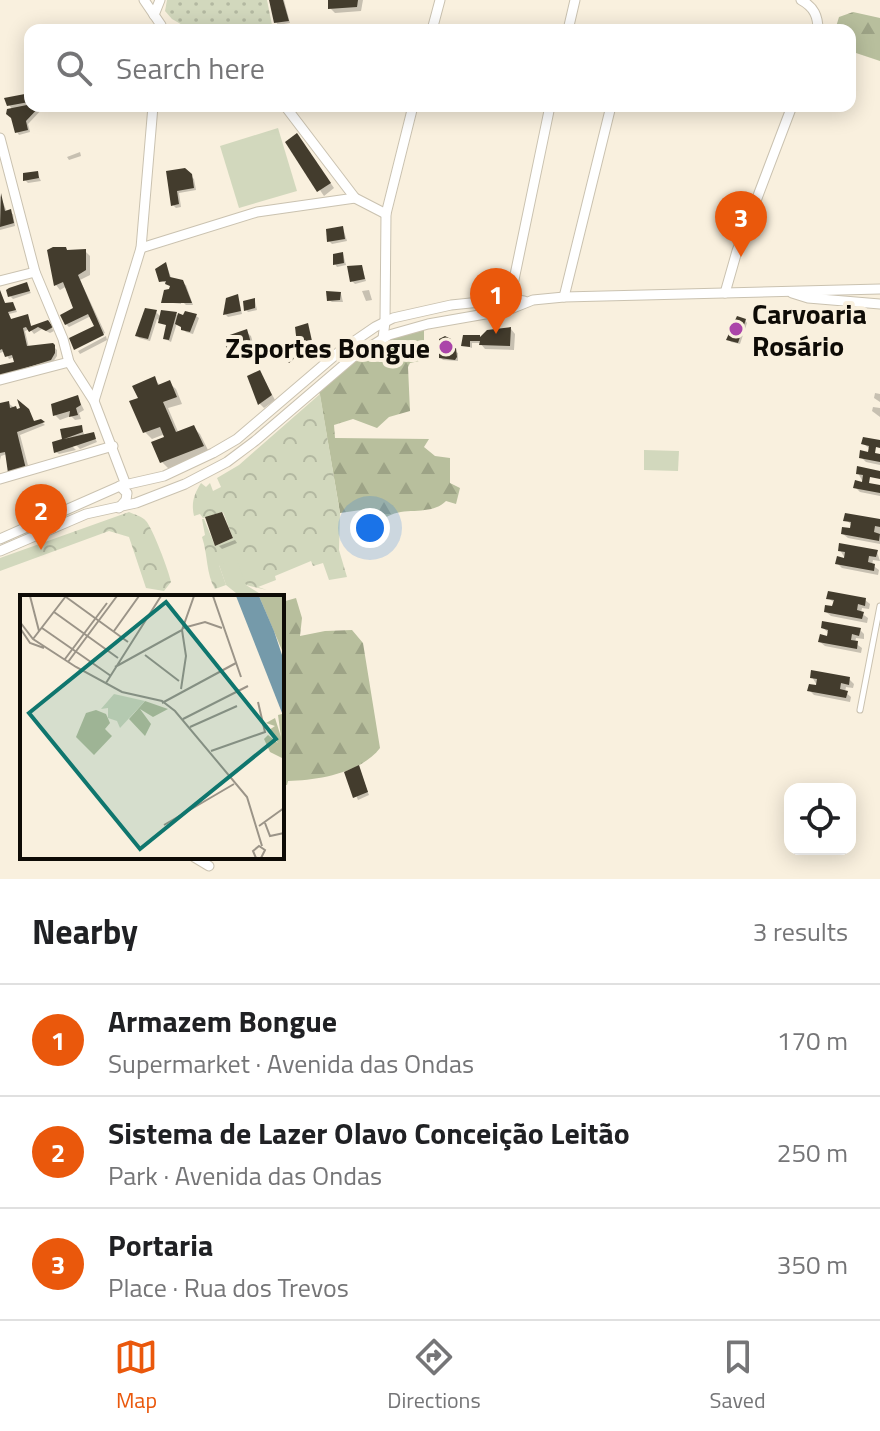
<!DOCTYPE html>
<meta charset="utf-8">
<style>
:root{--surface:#fff;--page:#f6f6f6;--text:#202124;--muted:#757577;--line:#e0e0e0;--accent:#ea580c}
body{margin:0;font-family:"Titillium Web",sans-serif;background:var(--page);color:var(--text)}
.controls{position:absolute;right:24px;bottom:24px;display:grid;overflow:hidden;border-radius:16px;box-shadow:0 4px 20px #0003}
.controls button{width:72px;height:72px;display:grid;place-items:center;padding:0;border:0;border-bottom:2px solid var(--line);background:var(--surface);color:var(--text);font:40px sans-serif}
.you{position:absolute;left:370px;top:528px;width:28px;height:28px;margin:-20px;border:6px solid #fff;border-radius:50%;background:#1a73e8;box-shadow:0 0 0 12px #1a73e833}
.badge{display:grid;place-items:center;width:52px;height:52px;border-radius:50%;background:var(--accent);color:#fff;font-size:26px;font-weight:700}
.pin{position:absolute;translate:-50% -66px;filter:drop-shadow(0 2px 4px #0008)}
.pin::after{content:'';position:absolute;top:42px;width:28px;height:24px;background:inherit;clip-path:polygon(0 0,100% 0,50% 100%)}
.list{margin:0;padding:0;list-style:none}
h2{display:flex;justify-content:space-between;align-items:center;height:104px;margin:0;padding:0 32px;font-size:34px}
h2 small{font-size:26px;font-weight:400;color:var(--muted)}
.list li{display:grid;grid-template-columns:52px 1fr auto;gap:24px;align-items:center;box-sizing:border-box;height:112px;padding:0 32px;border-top:2px solid var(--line)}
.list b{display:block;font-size:30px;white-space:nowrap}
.list p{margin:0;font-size:26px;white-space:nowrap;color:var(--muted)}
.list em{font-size:26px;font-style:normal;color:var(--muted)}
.icon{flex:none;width:44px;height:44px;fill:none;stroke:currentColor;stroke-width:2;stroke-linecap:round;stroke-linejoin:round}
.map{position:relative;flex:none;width:880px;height:879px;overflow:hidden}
.search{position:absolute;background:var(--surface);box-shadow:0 4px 20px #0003;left:24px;right:24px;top:24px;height:88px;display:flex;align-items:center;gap:20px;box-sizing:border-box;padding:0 28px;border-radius:16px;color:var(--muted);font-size:30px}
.sheet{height:440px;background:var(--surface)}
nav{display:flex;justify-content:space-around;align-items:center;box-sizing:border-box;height:112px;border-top:2px solid var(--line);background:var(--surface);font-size:22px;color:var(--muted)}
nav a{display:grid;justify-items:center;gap:4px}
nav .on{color:var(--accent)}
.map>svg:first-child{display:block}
.grass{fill:url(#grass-dots)}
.forest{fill:url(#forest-firs)}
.park{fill:url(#park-crowns)}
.garden{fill:#d2d8bd}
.shadow{fill:#0003}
.building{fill:#433c2d}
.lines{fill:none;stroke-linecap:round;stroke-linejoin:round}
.service-casing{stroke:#cac2b0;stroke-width:7}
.minor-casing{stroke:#cac2b0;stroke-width:11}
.service{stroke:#fff;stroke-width:5}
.minor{stroke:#fff;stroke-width:9}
.poi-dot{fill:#ab45a9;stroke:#f9f0de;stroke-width:3}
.labels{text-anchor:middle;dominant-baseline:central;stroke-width:8;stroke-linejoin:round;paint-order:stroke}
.poi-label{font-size:28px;font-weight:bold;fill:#0e0b06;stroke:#f9f0de;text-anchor:start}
.inset-road{fill:none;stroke:#9b9488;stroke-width:2}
.view{fill:#0f766e;fill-opacity:0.15;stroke:#0f766e;stroke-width:4}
.inset-edge{fill:none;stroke:#0e0b06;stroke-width:4}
</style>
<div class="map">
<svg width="880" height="879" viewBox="0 0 880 879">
<defs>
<pattern id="grass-dots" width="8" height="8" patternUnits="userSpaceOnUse" patternTransform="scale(2)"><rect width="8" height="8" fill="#d2d8bd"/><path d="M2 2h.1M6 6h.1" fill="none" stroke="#b3b8a1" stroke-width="1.8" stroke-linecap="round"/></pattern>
<pattern id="forest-firs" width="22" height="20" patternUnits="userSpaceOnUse" patternTransform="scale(2)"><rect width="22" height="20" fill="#b8bf9d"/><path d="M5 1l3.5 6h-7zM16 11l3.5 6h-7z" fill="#9da386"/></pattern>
<pattern id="park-crowns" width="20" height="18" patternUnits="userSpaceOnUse" patternTransform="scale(2)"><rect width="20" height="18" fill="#d2d8bd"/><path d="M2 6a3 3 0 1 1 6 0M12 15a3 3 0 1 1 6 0" fill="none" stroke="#b3b8a1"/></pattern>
</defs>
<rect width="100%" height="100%" fill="#f9f0de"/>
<!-- grass -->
<path class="grass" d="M167,0H267L273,30H191L172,19L165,11Z"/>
<!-- forest -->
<g class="forest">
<path d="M853,12L880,18V61L850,51V30H835L839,17Z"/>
<path d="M424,329V360L410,363L408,367L410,411L389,417L377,428L353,419L334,425L335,438L429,439L424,447L435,456L450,458V483L460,488L456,504L446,501C429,518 400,504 383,520H372L368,509L340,513L319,390L354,361L389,338Z"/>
<path d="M296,598L302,618L300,636L325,631L352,630L363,643L380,748C361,773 319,780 288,781L287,785H282V602Z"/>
</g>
<!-- park -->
<g class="park">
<path d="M320,394L340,513L339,550L347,577L329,580L323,563L313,566L311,561L275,576L276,580L258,587L267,590L246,585L219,565L226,585L215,589C206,574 208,555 202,537L205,535L202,519H204L215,546L233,538L223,512L203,518L200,514L194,516C191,503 194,494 201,483L206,487L210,483L213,491L221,487L217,478L239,465Z"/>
<path d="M129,512C135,515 142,516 146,521C152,527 169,571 171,582L164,591L146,588L129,537L109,531L0,571V558Z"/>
</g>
<!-- garden -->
<g class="garden">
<path d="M278,128L297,191L239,208L220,146Z"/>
<path d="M644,450L679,451L678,471L644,470Z"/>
<path d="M236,558L246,585L262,595L241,597L226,585L219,565Z"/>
</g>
<!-- shadow -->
<g class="shadow">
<path d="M272,0H284L290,23L278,25L276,22Z"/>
<path d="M330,0H363L361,11L335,13L330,8Z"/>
<path d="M30,95V106L43,108L28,124L30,132L19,135L17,132L13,110L9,105Z"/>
<path d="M301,140L334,188L324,196L288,143Z"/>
<path d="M80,152L81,156L69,160L67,157Z"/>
<path d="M184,170L194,179L196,190L179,193L181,207L176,208L173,205L168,173Z"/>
<path d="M37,173L41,181L28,183L25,180Z"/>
<path d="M0,195L7,212L13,214L15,226L0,230Z"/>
<path d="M343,228L347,241L332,244L329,241Z"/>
<path d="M49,251H85L90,256V275L80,280L105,333L75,347L97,326L91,316L69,327L66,324L76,309L67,286L60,290L56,285Z"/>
<path d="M343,254L346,265L337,267L335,264Z"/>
<path d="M166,264L172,280L186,285L193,305H186L181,300V304L173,303L169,299L168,303H164L172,287L161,280Z"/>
<path d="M362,267L366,281L355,284L352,281Z"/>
<path d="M26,284L31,293L13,299L10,296Z"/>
<path d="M369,290L372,300L366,301L362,291Z"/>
<path d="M0,293L6,305L12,304L15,307L17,312L9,314L12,321L28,316L32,328L50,325L54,331L50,333L42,329L34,334L30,329L25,331L29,348L52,345L57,350V356L53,362L0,379V372L16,363L15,357L9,359L5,351L0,353Z"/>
<path d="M341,294L343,302H332L329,300Z"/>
<path d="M238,296L242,314L228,317L225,314Z"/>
<path d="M255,301L257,310L248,312L246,310Z"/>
<path d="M156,312L161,317L172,313L184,318L196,316L199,318L193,334L186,332L177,323L171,342L165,339L168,326L157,319L150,341L139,338L137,335Z"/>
<path d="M745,320L747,323L740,344L731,342L728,339Z"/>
<path d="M307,326L316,358L304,359L301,357L297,328Z"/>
<path d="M511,329L515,334L514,350L485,349L480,343H472V348L464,345L465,337L481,339Z"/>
<path d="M246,332L251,336L256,354L235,360L230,355Z"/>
<path d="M106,336L107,340L80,354L78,351Z"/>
<path d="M449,341L454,351L458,353V361L443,360L441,358Z"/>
<path d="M260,372L275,400L264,408L260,404L249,377Z"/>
<path d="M154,379L161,386L169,383L176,389L182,404L168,408L179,434L194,428L200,434L209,452L169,469L162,462L154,443L166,438L165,434L152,439L145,432L132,402L141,399Z"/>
<path d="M875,393L880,394V402L874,398Z"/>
<path d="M78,398L84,410L79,413L81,419L75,420L71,416L60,420L55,415Z"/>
<path d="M8,403L35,423L40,421L45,425L20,435L30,473L7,454L1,456L0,460V405Z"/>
<path d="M873,407L880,408V417L872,411Z"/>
<path d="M81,427L85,436L93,434L97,442L80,449L72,441L69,443L76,450L59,454L56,452L66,440L64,438Z"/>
<path d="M880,442V446L874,445L873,454L880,456V465L866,462L861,457L869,454L870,449L864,444Z"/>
<path d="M858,473H880V477L869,475L867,484L880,487V496L860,492L855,487L864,484Z"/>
<path d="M846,520L880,521V544L848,538L843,534L851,530L852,525Z"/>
<path d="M235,540L237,543L222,549L219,546Z"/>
<path d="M840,550L877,552L880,561L873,560L872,565L879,570L878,575L842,568L837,563L846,560Z"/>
<path d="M828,598L865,600L870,604L869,609L862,608L861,613L868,618L867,623L831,616L826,612L834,608L835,603Z"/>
<path d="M823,628L860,630L864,634V639L856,638L855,643L862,648L861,653L825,646L820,642L828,638L829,633Z"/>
<path d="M812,677L849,679L854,684L853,688L846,687L845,692L851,697L850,702L814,695L810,691L818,687Z"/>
<path d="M358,767L369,795L358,800L347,773Z"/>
</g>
<!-- building -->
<g class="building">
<path d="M269,0H283L289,21L274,23Z"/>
<path d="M328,0H358L357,7L328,9Z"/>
<path d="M30,93V106H40L26,121L28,130L15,133L11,118L6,114L7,109L27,105L29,102L7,106L4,98Z"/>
<path d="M297,133L331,183L317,192L285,142Z"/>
<path d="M185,168L192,174L194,188L177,191L179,204L171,206L166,171Z"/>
<path d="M38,171L39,178L23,181V173Z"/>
<path d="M1,193L5,211L11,209L14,223L0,227Z"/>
<path d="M343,226L345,239L327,242L326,229Z"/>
<path d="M53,247H66L67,250L86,249V270L78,275L104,335L74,350L69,338L94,326L88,314L65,325L60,315L73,308L63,282L54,286L47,250Z"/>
<path d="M343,252L344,263L333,265V254Z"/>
<path d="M166,262L170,277L183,280L192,303H161L164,290L169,289L170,286L165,284L166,281L159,282L155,269Z"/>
<path d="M362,265L365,279L350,282L347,266Z"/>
<path d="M27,282L30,291L8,297L6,290L9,288Z"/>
<path d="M0,290L5,303L13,302L16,310L8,312L11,319L28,314L31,326L48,320L53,327L46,331L38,327L29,332L26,327L23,328L27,346L53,343L55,345V353L51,360L0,376V365L14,362L12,355L5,357L2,349L0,350Z"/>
<path d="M326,291L341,292L340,300L327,301Z"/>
<path d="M238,294L241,311L223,315L226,298Z"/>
<path d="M255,298V308L244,311L243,301Z"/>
<path d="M145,308L157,310L148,339L135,336Z"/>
<path d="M161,310L177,312L169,340L163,339L166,325L158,323Z"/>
<path d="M185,311L197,314L190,332L181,330V327L175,324L178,313L183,315Z"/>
<path d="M737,316L746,319L738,343L726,340Z"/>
<path d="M308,323L312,341L297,344L295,327Z"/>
<path d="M511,327L510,346L479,345L480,341H470V347L461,346L463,335H480V337L487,330Z"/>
<path d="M247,329L253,350L228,356L224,337Z"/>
<path d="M445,336L451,339L452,349L456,348L457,357L455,360L439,358V339Z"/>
<path d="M312,343L314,356L299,358L298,345Z"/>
<path d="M292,345L297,356L289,363L283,353Z"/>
<path d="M260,370L272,395L258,405L247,376Z"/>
<path d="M155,376L158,385L170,380L177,397L163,402L176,432L194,425L204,446L160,463L151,442L164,437L160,427L143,433L129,401L138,398L132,386Z"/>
<path d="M78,395L81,405L76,408L78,415L69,417L70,411L53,416L51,404Z"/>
<path d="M17,399L29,409L34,421L41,419L45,422L17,432L26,469L8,473L5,452L0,453V403L9,401L10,408L16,406L17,409L20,408Z"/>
<path d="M82,425L83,432L64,439L94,432L96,439L54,453L52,442L62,439L60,429Z"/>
<path d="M863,437L880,440V448L876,447L875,453L880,454V462L859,458L860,450L868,452L869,446L861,444Z"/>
<path d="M857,466L880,471V479L870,477L869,483L880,485V493L853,488L855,480L862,482L863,475L856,474Z"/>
<path d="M222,512L233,538L215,546L205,517Z"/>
<path d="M845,513L880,519V527L875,526L874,532L880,534L879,541L841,534L842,527L850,528L851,522L843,521Z"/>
<path d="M839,543L878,550L876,557L869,556L868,562L875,564L874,571L835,564L837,556L844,558L845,552L838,551Z"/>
<path d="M828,591L866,598L865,606L858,604L857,610L864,612L862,619L824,612L825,605L832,606L834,600L826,599Z"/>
<path d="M822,621L861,628L859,636L852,634L851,640L858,641L857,649L818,642L820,634L827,636L828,630L821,628Z"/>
<path d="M811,670L850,677L849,685L841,683L840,689L848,691L846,698L807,691L809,684L816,685L817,679L810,678Z"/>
<path d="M359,765L368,792L353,798L344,772Z"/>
</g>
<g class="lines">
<!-- service casing -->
<g class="service-casing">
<path id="service" d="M860,710L880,606"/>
</g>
<!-- minor casing -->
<g class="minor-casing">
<g id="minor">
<path d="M144,0L161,25L160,30"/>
<path d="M801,0C814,7 818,16 818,30"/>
<path d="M154,15L160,0"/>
<path d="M432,30L440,0"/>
<path d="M568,30L575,0"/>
<path d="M285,106L355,198L386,214"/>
<path d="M0,138L35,272L63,339L69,362L94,401L126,485"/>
<path d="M141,248L257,212L355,198"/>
<path d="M0,281L35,272"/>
<path d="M725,293L737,251L792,106"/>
<path d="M792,293L808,298L880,304"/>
<path d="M564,297L611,106"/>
<path d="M510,299L550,106"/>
<path d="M383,338L385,322L386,214L413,106"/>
<path d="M0,380L69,362"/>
<path d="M94,401L141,248L153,106"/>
<path d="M0,479L113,446"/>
<path d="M119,508L126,500L127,493L120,486"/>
<path d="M0,539L120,486L164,476L213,453L237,439L340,351L375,327L393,318L451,305L510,299L524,301"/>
<path d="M0,551L86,514L136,503L185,484L227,462L255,441L352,358L389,335L428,324L508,310L533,300L564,297L880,289"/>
<path d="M194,857L209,866"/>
</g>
</g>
<!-- service -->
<use href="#service" class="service"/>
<!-- minor -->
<use href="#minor" class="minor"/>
</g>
<!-- markers -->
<g class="poi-dot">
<circle cx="736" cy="329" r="8"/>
<circle cx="446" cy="347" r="8"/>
</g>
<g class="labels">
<!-- poi labels -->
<g class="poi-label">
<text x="752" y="313">Carvoaria<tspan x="752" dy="32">Rosário</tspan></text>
<text x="430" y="347" text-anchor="end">Zsportes Bongue</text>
</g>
</g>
<!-- overview -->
<g transform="translate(20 595)">
<rect width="264" height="264" fill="#f9f0de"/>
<path d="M239,1H264V72V60ZM125,106L148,114L133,122L120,114L131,129L125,141L109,124ZM76,115L86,119L90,128L85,134L92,141L74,160L56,142L66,118ZM262,119L264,122V164L250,157L244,144L248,140L258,148L249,135L255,131L246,128L255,123L261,142L258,120Z" fill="#b8bf9d"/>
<path d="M94,99L125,106L100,133L97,126L88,123V113L81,114Z" fill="#d2d8bd"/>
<path d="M216,1H239L254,36L264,66V123Z" fill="#759aaa"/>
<path class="inset-road" d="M10,1L19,36M193,1L221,82M46,2L108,47M34,17L98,63M0,27L13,44L56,72L102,97L142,106L155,116L227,202L242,251M0,33L10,48L24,53M22,33L91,81M163,33L185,27L202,33M94,36L119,1M13,44L46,1M125,60L159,86M45,64L87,8M48,67L97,1M95,72L162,35L174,1M86,88L141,1M161,94L166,61L162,35M142,108L216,68M163,124L228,91M170,132L217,111M191,156L245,137L238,107M245,228L250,241L264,238M144,230L214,189M239,231L264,213M236,263L233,256L239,251L245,255L241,263"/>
<path class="view" d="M146,7L256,144L120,254L9,118Z"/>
<rect width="264" height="264" class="inset-edge"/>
</g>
</svg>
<div class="controls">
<button><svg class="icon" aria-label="locate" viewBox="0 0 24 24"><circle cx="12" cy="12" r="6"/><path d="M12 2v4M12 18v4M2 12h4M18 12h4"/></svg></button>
</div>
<div class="you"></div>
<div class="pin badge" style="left:496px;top:334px">1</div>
<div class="pin badge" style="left:41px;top:550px">2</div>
<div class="pin badge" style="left:741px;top:257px">3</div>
<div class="search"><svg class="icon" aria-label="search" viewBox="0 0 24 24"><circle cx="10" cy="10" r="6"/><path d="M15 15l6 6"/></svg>Search here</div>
</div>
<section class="sheet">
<h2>Nearby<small>3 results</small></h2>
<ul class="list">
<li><span class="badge">1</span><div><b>Armazem Bongue</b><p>Supermarket · Avenida das Ondas</p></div><em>170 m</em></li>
<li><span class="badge">2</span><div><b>Sistema de Lazer Olavo Conceição Leitão</b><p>Park · Avenida das Ondas</p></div><em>250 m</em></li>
<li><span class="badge">3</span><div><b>Portaria</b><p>Place · Rua dos Trevos</p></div><em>350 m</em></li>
</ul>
</section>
<nav>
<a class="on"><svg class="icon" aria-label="map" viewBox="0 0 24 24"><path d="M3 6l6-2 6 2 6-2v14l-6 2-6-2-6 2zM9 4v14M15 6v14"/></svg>Map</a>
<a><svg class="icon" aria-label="directions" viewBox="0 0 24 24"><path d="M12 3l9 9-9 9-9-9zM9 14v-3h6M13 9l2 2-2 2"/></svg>Directions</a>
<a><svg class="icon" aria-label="saved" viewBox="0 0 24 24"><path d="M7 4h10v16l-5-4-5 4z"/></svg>Saved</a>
</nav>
